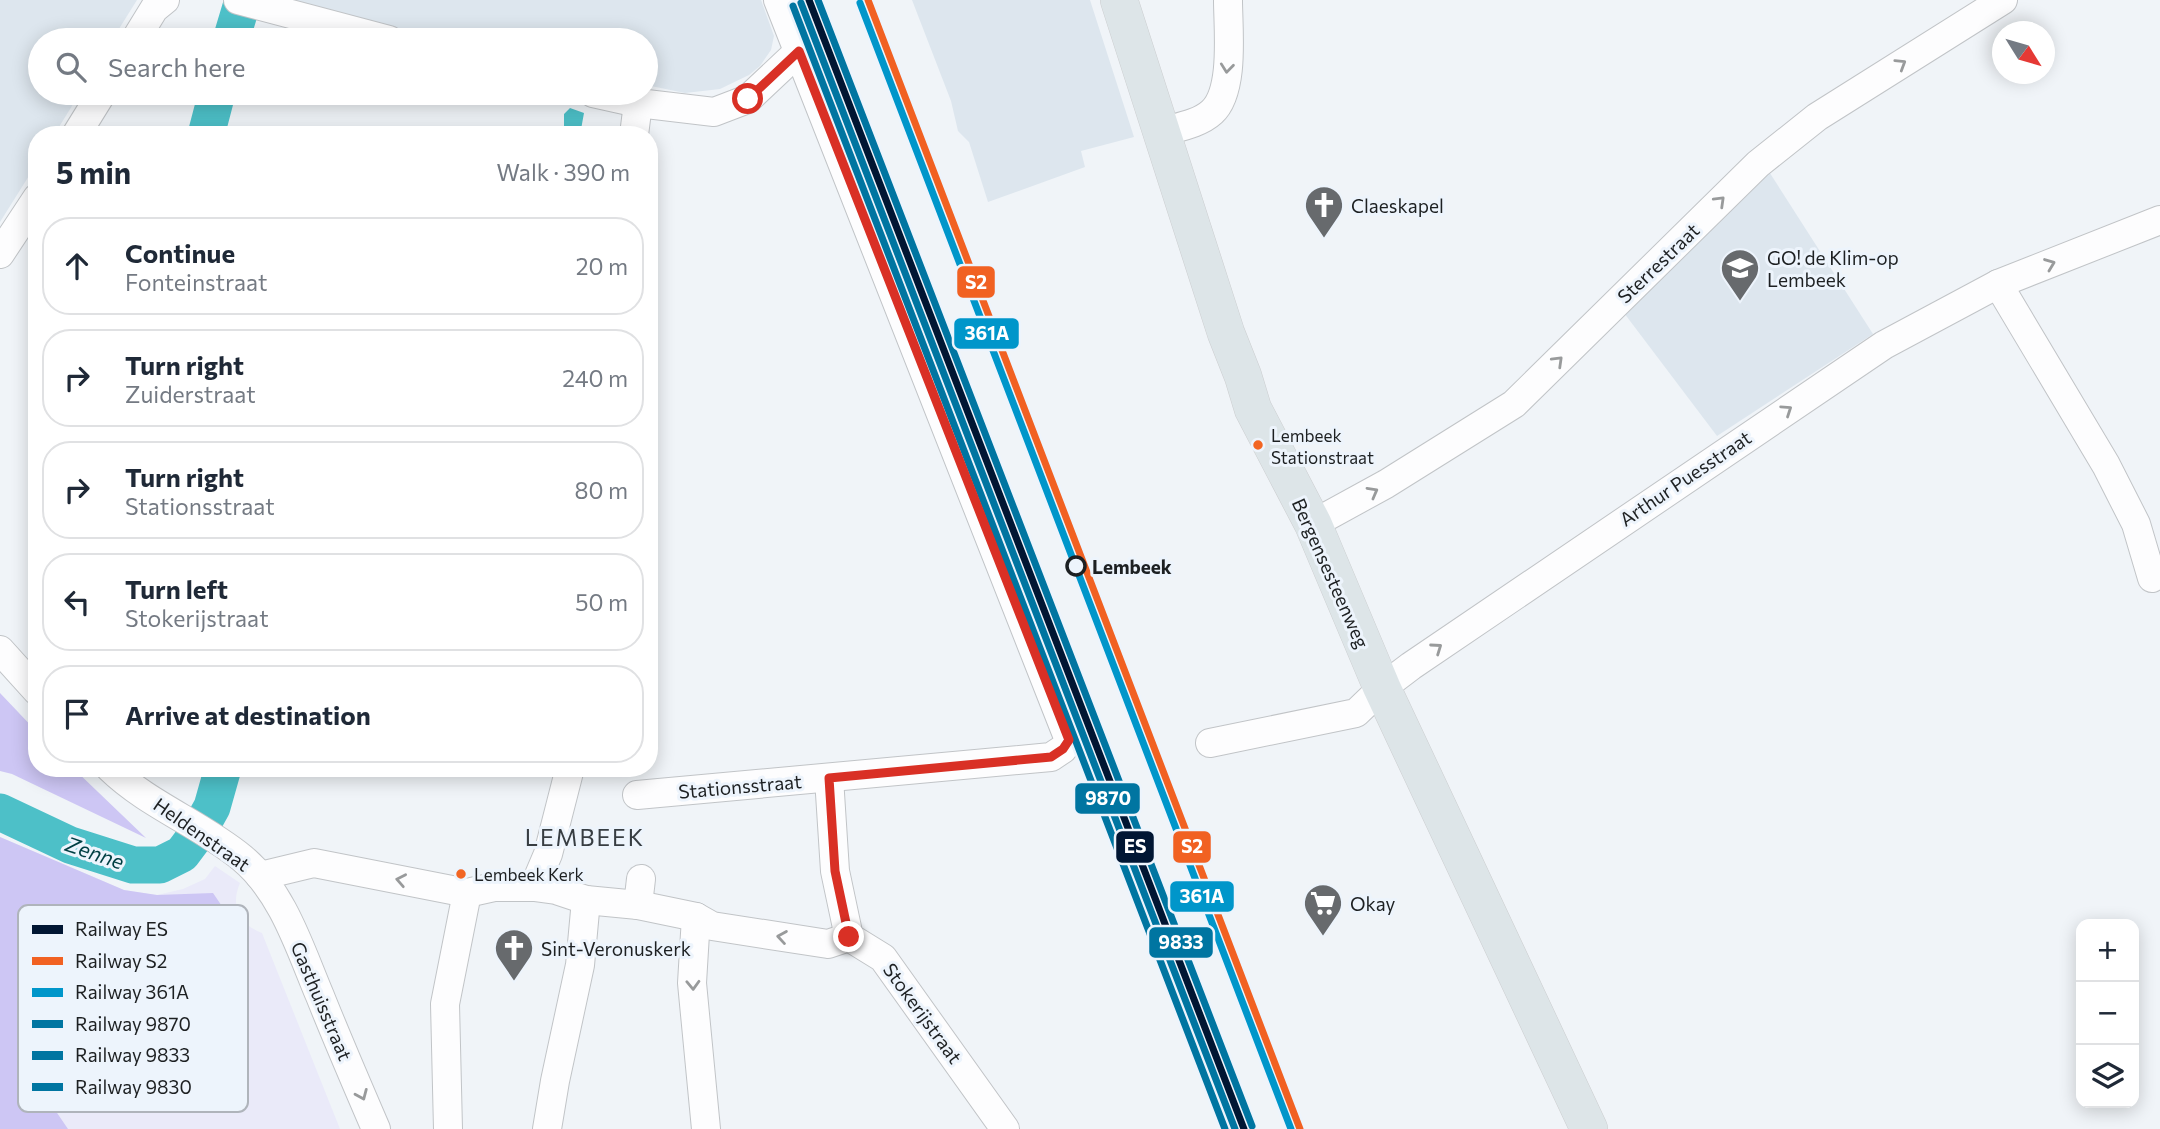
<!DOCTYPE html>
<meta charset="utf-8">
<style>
:root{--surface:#fff;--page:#f6f6f7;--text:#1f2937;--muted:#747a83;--line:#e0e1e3}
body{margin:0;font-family:Commissioner,sans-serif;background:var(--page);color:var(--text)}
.controls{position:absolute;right:21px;bottom:21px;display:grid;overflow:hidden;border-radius:14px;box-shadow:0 4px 18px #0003}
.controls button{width:63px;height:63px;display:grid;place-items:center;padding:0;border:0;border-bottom:2px solid var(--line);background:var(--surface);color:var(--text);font:35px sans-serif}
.compass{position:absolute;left:1992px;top:21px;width:63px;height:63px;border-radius:50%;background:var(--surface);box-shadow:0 4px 18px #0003;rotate:127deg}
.stop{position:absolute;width:21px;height:21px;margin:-16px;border:5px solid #d93025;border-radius:50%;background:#fff}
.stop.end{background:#d93025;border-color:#fff;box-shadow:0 2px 7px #0008}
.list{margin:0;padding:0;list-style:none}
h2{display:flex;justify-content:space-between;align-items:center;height:91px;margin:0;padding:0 28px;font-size:30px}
h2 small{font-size:23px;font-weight:400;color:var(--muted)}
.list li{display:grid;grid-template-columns:46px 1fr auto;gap:21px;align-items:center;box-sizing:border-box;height:98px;margin:0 14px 14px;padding:0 14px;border:2px solid var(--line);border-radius:28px}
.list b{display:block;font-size:26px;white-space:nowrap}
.list p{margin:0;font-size:23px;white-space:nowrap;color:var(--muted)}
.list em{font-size:23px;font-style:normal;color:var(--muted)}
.icon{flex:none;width:38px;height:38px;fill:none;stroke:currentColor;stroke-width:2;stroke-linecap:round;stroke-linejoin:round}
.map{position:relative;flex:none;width:2160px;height:1129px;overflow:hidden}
.search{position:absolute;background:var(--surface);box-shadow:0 4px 18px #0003;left:28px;top:28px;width:630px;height:77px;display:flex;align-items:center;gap:18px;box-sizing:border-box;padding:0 24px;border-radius:38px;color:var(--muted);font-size:26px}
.panel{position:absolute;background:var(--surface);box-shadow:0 4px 18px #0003;left:28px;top:126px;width:630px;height:651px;border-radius:28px}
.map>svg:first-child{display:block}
.built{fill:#dde6ee}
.green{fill:#eaeaf9}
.forest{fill:#cdc6f4}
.water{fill:#4dc0c8}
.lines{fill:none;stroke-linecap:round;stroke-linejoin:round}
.river{stroke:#4dc0c8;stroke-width:37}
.minor-casing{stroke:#c1c4c7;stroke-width:30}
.major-casing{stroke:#ccced0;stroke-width:38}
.minor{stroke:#fdfdfe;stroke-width:28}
.major{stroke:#dde5e8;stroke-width:37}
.rail-1-casing{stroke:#edf4fc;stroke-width:12}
.rail-2-casing{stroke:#edf4fc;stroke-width:12}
.rail-3-casing{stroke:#edf4fc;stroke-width:12}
.rail-4-casing{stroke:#edf4fc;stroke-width:12}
.rail-5-casing{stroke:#edf4fc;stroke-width:12}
.rail-6-casing{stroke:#edf4fc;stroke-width:12}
.rail-1{stroke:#011633;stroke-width:7}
.rail-2{stroke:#f16122;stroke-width:7}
.rail-3{stroke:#0096ca;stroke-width:7}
.rail-4{stroke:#0075a1;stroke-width:7}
.rail-5{stroke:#0075a1;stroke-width:7}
.rail-6{stroke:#0075a1;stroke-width:7}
.oneway{stroke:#989a9b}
.route{stroke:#d93025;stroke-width:9}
.bus-dot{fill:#f26522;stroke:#edf4fc;stroke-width:2.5}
.stop-dot{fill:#edf4fc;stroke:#1d2022;stroke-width:3.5}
.labels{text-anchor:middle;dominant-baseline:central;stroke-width:6;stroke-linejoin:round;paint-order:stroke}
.bus-label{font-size:17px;fill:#1d2022;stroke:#edf4fc;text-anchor:start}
.poi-label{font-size:19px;fill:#1d2022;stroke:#edf4fc;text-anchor:start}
.street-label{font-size:19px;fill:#1d2022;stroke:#edf4fc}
.stop-label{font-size:19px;font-weight:bold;fill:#1d2022;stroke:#edf4fc;text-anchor:start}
.water-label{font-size:21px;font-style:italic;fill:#003f43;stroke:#edf4fc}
.quarter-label{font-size:23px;letter-spacing:2px;fill:#373d42;stroke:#edf4fc}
.key{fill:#edf4fc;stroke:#afb4bb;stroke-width:2}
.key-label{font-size:19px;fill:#1d2022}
.line-badge{stroke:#edf4fc;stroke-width:2.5}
.badge-label{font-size:19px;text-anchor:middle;font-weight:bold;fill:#fff}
</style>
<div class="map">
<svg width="2160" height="1129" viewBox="0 0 2160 1129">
<rect width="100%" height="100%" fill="#f0f4f8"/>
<!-- built -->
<g class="built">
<path d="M0,0H137L112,40H40V93H80L54,135H37V163L0,222Z"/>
<path d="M277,0H761L774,36L771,50L760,66L749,75L720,89L685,93L646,85V40H424Z"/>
<path d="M912,0H1090L1134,137L1081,151L1085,167L988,202L969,142L958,131L951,101Z"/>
<path d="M1766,167L1873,334L1717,436L1621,309Z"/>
</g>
<!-- green -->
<path class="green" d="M0,837L124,890L157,895L183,889L205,879L215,866L240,883C230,906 239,924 262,933L340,1129H0Z"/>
<!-- forest -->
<g class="forest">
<path d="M0,693L37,732V768H73L146,838L12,774L0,771Z"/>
<path d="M0,837L124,890L157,895L213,893L228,915L168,941C184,973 206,993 239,1007L233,1033L156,1049L53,1107L68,1129H0Z"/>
</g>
<!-- water -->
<path class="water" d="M570,108L584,113L580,135H560L564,131V114Z"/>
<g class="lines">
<!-- river -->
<g class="river">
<path d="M231,40L243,0"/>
<path d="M206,135L217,93"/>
<path d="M0,812L70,845L133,865H160L182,854L197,834L212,807L223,768"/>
</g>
<!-- minor casing -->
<g class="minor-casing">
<g id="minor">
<path d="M238,0L389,40"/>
<path d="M135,40L154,9L165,0"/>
<path d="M593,93L638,103L714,112L748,99L799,51"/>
<path d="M1161,132C1178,127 1199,124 1212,112C1235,91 1228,29 1228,0"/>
<path d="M76,135L102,93"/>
<path d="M634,135L638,103"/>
<path d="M0,254L37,198"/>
<path d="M1998,284L2106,465L2136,524L2152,578"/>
<path d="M1313,524L1386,484L1514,404L1758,164L1817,117L2003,0"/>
<path d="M0,650L37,691"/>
<path d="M1210,743L1356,713L1382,688L1411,666L1884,345L1998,284L2160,220"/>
<path d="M110,768C148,805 201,824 242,858C283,892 300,949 320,996C338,1041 357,1085 376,1129"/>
<path d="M829,778L835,871L849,937L883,958L1005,1129"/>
<path d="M637,795L1051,757L1063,749L1069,740L778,0"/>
<path d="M260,876L314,863L467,893L494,887H534L556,890L586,900L638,905L696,917L712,926L828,944L849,937"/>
<path d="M534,887L548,854L570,768"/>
<path d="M638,905L641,879"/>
<path d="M696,917L692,983L706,1129"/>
<path d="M448,1129L445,1004L467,893"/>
<path d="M547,1129L555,1081L580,965L586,900"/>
</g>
</g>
<!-- major casing -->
<g class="major-casing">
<path id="major" d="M1119,0L1226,333L1243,376L1253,409L1313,524L1382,688L1589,1129"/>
</g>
<!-- minor -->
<use href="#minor" class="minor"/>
<!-- major -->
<use href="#major" class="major"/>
<!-- rail-1 casing -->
<g class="rail-1-casing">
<path id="rail-1" d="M809,0L1244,1129"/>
</g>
<!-- rail-2 casing -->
<g class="rail-2-casing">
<path id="rail-2" d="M868,0L1300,1129"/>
</g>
<!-- rail-3 casing -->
<g class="rail-3-casing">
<path id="rail-3" d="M860,3L1291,1129"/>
</g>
<!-- rail-4 casing -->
<g class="rail-4-casing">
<path id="rail-4" d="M801,3L1235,1129"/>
</g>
<!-- rail-5 casing -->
<g class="rail-5-casing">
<path id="rail-5" d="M818,0L1252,1126"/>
</g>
<!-- rail-6 casing -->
<g class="rail-6-casing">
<path id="rail-6" d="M793,6L1225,1129"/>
</g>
<!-- rail-1 -->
<use href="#rail-1" class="rail-1"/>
<!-- rail-2 -->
<use href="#rail-2" class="rail-2"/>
<!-- rail-3 -->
<use href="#rail-3" class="rail-3"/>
<!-- rail-4 -->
<use href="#rail-4" class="rail-4"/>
<!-- rail-5 -->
<use href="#rail-5" class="rail-5"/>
<!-- rail-6 -->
<use href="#rail-6" class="rail-6"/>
</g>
<!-- one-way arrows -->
<defs><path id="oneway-chevron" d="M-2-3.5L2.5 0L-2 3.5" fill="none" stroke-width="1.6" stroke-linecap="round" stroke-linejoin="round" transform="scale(1.75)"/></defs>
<g class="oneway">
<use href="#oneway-chevron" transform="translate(1901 64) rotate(-32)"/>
<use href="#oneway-chevron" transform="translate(1227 68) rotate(96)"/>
<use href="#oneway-chevron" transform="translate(1720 201) rotate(-44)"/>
<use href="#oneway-chevron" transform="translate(2050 264) rotate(-21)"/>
<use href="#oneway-chevron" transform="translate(1558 361) rotate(-44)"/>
<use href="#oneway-chevron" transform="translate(1787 410) rotate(-34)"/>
<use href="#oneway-chevron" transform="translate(1373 492) rotate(-29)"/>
<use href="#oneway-chevron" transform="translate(1437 648) rotate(-35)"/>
<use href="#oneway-chevron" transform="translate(401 880) rotate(-169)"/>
<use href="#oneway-chevron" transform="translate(782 937) rotate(-171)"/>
<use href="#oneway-chevron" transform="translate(693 985) rotate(88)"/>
<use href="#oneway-chevron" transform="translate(362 1095) rotate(67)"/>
</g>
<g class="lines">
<!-- route -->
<path class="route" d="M748,99L799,51L1069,740L1063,749L1051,757L829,778L835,871L849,937"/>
</g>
<!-- icons -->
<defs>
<g id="church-pin" transform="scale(2.0125)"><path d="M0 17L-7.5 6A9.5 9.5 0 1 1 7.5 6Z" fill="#676a6d" stroke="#edf4fc"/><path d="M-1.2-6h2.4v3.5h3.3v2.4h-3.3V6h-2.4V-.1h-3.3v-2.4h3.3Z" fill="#fff"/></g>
<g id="school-pin" transform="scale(2.0125)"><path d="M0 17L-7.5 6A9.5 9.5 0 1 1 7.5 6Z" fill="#676a6d" stroke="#edf4fc"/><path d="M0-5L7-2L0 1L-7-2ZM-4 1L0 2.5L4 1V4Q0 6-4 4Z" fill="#fff"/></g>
<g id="supermarket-pin" transform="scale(2.0125)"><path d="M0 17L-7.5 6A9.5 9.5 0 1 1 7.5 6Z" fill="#676a6d" stroke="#edf4fc"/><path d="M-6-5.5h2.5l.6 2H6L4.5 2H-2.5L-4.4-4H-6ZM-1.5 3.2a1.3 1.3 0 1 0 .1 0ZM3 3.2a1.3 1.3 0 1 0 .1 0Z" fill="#fff"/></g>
</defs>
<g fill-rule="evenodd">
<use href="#church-pin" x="1324" y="205"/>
<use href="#school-pin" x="1740" y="268"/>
<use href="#supermarket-pin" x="1323" y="903"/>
<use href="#church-pin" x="514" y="948"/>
</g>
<!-- markers -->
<g class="bus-dot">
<circle cx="1258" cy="445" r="6"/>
<circle cx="461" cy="874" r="6"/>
</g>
<circle class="stop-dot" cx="1076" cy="566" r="9"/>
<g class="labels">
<!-- bus labels -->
<g class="bus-label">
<text x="1271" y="435">Lembeek<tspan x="1271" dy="22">Stationstraat</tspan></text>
<text x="474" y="874">Lembeek Kerk</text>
</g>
<!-- poi labels -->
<g class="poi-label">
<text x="1351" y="205">Claeskapel</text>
<text x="1767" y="257">GO! de Klim-op<tspan x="1767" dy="22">Lembeek</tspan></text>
<text x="1350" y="903">Okay</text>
<text x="541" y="948">Sint-Veronuskerk</text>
</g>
<!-- street labels -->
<g class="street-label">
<text transform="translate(1658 263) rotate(-44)">Sterrestraat</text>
<text transform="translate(1685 478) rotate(-34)">Arthur Puesstraat</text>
<text transform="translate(1331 573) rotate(66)">Bergensesteenweg</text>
<text transform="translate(740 786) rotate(-5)">Stationsstraat</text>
<text transform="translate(202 834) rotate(35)">Heldenstraat</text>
<text transform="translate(322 1001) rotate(67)">Gasthuisstraat</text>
<text transform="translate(923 1013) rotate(54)">Stokerijstraat</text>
</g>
<!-- stop labels -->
<g class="stop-label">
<text x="1092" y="566">Lembeek</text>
</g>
<!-- water labels -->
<g class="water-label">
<text transform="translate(95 852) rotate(19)">Zenne</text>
</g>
<!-- quarter labels -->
<g class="quarter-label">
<text x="585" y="837">LEMBEEK</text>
</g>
</g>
<!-- legend -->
<rect x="18" y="905" width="230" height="207" rx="10" class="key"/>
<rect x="32" y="925" width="31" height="9" fill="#011633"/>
<rect x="32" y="957" width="31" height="8" fill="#f16122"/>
<rect x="32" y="988" width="31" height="9" fill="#0096ca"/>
<rect x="32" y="1020" width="31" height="8" fill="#0075a1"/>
<rect x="32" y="1051" width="31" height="9" fill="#0075a1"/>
<rect x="32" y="1083" width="31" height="8" fill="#0075a1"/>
<g class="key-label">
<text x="75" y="936">Railway ES</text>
<text x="75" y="968">Railway S2</text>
<text x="75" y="999">Railway 361A</text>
<text x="75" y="1031">Railway 9870</text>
<text x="75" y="1062">Railway 9833</text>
<text x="75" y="1094">Railway 9830</text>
</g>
<g class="line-badge">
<rect x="956" y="265" width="40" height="34" rx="7" fill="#f16122"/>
<rect x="953" y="317" width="67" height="33" rx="7" fill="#0096ca"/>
<rect x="1074" y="782" width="67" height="33" rx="7" fill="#0075a1"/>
<rect x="1115" y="830" width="40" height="34" rx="7" fill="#011633"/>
<rect x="1172" y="830" width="40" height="34" rx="7" fill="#f16122"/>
<rect x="1169" y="880" width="66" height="33" rx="7" fill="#0096ca"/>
<rect x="1148" y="926" width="66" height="33" rx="7" fill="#0075a1"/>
</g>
<g class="badge-label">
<text x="976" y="289">S2</text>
<text x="987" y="340">361A</text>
<text x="1108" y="805">9870</text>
<text x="1135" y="853">ES</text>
<text x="1192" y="853">S2</text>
<text x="1202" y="903">361A</text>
<text x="1181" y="949">9833</text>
</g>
</svg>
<div class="controls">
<button>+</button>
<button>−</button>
<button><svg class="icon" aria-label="layers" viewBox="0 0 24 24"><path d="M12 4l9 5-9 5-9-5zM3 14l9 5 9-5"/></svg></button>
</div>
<svg class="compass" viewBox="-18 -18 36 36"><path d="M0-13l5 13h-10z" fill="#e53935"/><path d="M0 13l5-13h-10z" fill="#747a83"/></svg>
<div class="stop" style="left:748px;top:99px"></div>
<div class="stop end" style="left:849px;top:937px"></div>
<div class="search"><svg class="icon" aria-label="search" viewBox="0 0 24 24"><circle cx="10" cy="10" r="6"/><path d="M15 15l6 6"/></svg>Search here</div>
<section class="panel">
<h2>5 min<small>Walk · 390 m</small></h2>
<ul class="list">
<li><svg class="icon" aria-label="ahead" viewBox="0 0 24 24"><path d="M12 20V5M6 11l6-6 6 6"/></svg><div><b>Continue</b><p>Fonteinstraat</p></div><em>20 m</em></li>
<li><svg class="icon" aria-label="right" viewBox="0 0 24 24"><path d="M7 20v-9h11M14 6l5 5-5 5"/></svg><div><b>Turn right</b><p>Zuiderstraat</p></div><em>240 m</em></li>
<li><svg class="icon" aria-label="right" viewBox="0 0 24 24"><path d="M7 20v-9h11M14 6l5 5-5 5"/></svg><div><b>Turn right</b><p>Stationsstraat</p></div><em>80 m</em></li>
<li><svg class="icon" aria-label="left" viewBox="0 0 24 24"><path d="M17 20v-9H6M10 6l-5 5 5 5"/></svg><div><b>Turn left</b><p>Stokerijstraat</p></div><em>50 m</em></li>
<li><svg class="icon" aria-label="arrive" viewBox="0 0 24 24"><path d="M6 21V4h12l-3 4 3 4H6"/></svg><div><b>Arrive at destination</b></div></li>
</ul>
</section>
</div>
